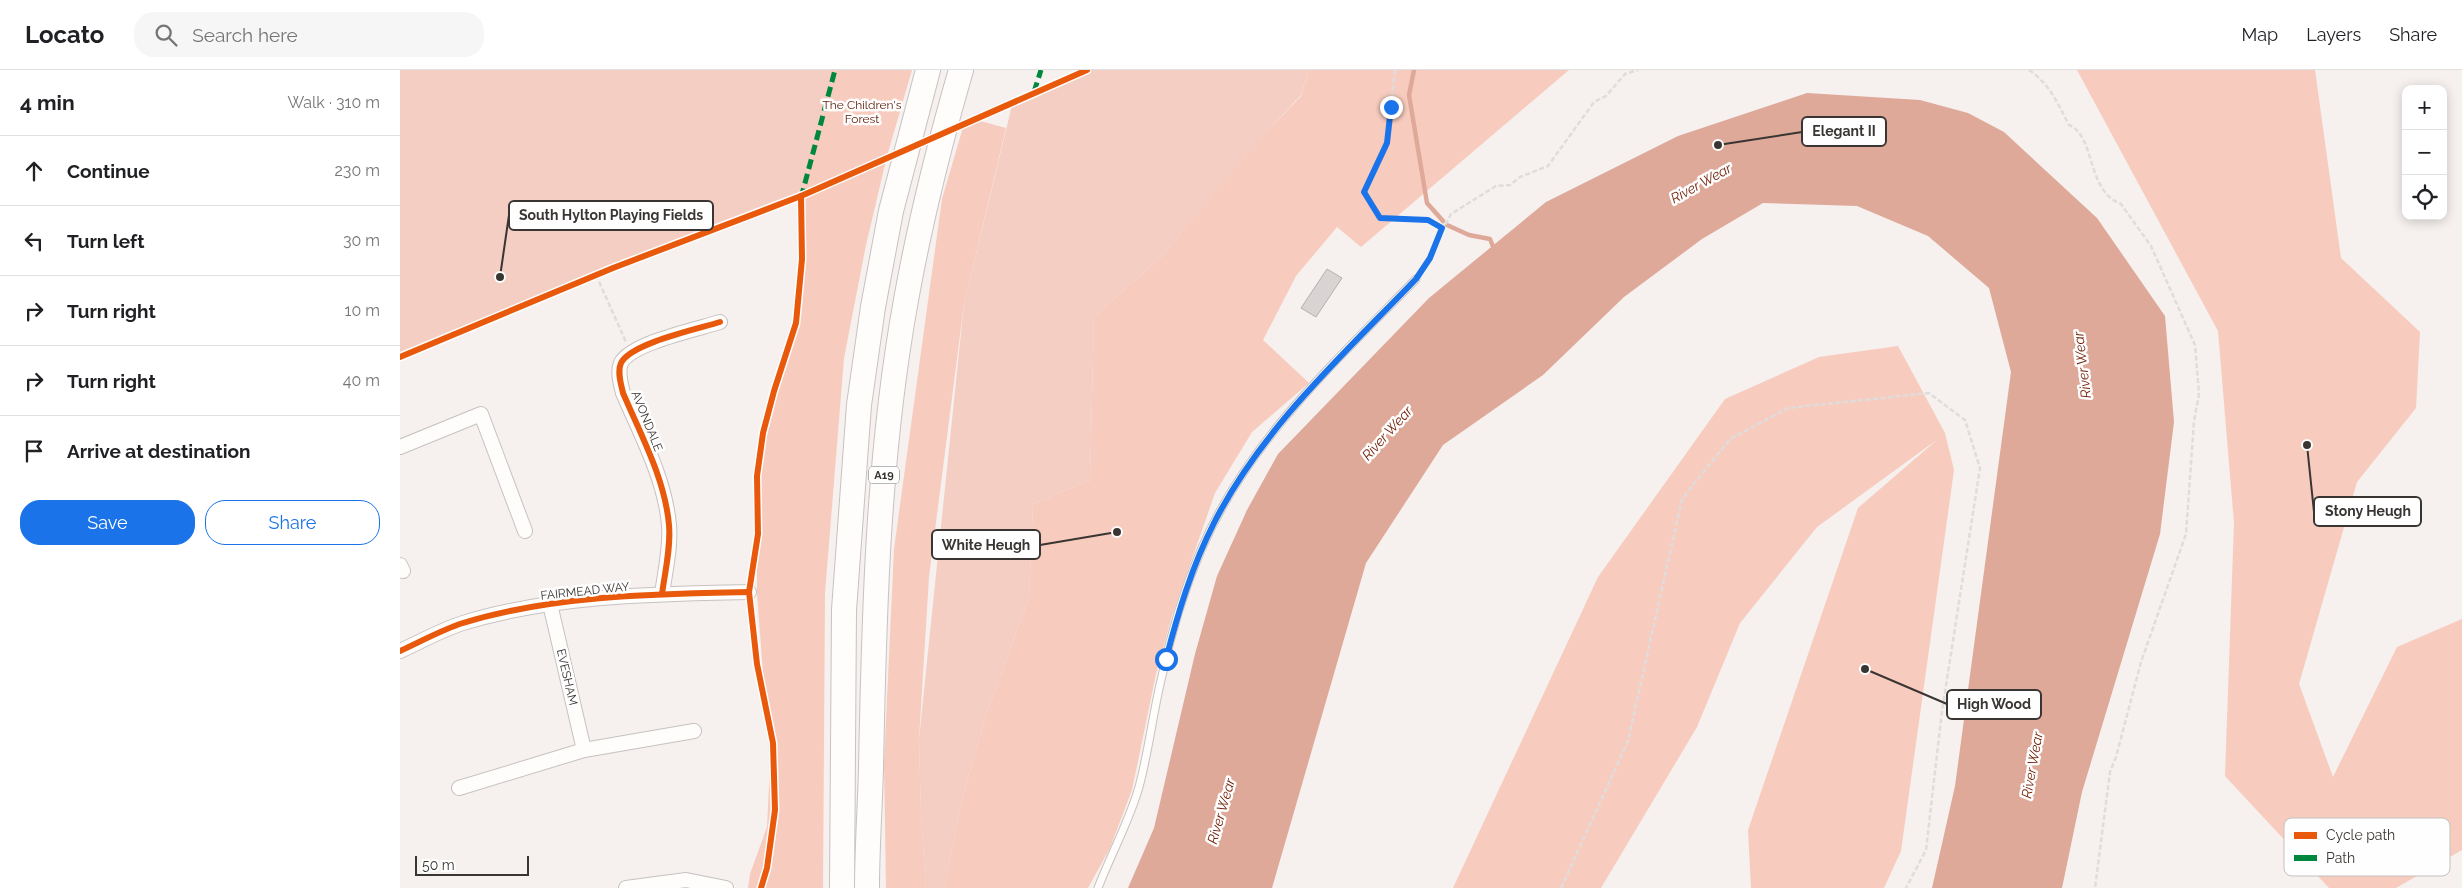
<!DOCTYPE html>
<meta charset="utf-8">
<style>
:root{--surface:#fff;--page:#f6f6f6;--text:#202124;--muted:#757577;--line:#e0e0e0;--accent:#1a73e8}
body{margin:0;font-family:Raleway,sans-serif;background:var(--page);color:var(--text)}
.controls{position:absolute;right:15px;top:15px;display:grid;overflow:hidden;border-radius:10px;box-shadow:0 2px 12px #0003}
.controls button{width:45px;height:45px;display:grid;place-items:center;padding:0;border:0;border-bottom:1px solid var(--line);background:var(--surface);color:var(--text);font:25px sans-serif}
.scale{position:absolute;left:15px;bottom:12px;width:114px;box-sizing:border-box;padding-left:5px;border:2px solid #393533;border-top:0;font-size:14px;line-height:18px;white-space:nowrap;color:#393533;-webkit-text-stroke:4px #fefefe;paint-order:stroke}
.stop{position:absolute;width:15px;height:15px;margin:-11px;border:4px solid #1a73e8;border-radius:50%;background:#fff}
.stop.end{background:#1a73e8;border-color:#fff;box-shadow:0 1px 5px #0008}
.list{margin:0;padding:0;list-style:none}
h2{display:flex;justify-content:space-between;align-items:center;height:65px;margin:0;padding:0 20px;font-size:21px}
h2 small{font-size:16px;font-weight:400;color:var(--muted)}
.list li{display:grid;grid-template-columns:32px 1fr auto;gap:15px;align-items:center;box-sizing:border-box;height:70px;padding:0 20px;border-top:1px solid var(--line)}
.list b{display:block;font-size:19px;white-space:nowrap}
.list em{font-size:16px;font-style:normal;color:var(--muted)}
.actions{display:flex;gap:10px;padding:15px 20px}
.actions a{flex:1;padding:11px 0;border:1px solid var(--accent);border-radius:20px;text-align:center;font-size:18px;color:var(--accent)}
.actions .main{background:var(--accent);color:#fff}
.icon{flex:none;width:28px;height:28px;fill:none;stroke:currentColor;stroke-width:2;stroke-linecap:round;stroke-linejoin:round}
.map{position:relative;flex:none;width:2062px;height:818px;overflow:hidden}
header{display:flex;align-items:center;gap:30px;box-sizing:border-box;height:70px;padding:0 25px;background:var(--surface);border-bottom:1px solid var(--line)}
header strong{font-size:24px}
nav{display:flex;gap:28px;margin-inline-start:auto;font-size:18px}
.search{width:350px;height:45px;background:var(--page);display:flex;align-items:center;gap:12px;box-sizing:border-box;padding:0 18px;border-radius:20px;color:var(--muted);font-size:19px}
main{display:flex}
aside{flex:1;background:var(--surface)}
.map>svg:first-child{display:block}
.green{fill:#f4cec3}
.forest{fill:#f7cbbd}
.water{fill:#dea999}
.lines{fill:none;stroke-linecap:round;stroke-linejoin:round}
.stream{stroke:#dea999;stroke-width:4.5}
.building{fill:#d9d4d3;stroke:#b5b0af}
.service-casing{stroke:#c7c2c1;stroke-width:9}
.minor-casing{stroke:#c7c2c1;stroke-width:16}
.trunk-casing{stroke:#c7c2c1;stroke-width:26}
.path{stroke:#dfdddc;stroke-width:2.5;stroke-dasharray:5 2.5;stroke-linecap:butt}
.service{stroke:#fefdfc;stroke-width:7}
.minor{stroke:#fefdfc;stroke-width:14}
.trunk{stroke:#fefdfc;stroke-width:24}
.quiet{stroke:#00873e;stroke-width:5;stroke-dasharray:10 5;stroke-linecap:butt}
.cycleway-casing{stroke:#fefefe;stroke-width:9}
.cycleway{stroke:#e8590c;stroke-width:6}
.route{stroke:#1a73e8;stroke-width:6}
.labels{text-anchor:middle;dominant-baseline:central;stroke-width:5;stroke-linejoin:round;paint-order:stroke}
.shield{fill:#fefefe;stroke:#747170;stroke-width:1}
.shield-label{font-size:11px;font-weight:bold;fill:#393533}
.park-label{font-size:12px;fill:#65230f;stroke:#fefefe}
.street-label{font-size:12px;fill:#393533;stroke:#fefefe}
.water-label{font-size:14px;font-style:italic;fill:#711b00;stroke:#fefefe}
.key{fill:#fefefe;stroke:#c3c2c1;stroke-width:1}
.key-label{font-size:14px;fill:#393533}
.leader{fill:none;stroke:#393533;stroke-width:2}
.callout-dot{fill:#393533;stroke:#fefefe;stroke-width:2}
.callout{fill:#fefefe;stroke:#393533;stroke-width:2}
.callout-label{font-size:14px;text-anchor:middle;font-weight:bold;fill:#393533}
</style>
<header>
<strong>Locato</strong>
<div class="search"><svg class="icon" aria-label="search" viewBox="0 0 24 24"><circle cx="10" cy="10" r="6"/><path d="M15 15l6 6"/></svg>Search here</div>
<nav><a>Map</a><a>Layers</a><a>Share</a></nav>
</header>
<main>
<aside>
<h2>4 min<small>Walk · 310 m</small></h2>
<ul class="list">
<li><svg class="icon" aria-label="ahead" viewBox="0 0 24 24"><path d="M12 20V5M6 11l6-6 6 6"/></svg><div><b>Continue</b></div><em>230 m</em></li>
<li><svg class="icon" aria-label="left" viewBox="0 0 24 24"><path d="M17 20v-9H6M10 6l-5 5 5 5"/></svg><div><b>Turn left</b></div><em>30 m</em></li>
<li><svg class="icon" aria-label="right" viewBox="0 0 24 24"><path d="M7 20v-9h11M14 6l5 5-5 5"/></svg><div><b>Turn right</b></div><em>10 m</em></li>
<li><svg class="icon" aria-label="right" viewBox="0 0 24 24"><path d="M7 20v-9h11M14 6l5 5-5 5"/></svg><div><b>Turn right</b></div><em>40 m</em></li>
<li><svg class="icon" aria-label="arrive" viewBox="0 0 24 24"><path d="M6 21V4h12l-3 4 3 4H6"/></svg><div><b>Arrive at destination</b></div></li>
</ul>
<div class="actions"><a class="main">Save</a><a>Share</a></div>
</aside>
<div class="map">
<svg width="2062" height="818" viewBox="0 0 2062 818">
<rect width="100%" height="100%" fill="#f6f0ee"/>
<!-- green -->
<g class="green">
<path d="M0,0H435L401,126L0,288Z"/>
<path d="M687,0H909L901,25L845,86L762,186L694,247L690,410L633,434L629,527L586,645L563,725L544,818H526L521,745L519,669L564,234L613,31Z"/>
</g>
<!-- forest -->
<g class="forest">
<path d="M435,0H512L487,86L466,175L444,288L425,523L423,818H348L350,804L367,757L370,696L357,523V406L363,363L374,321L396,253L402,189L401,126Z"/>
<path d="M909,0H1169L961,177L937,157L896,206L863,270L909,313L852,362L815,423L772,546L756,604L732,720L710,778L688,818H544L563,725L586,645L629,527L633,434L690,410L694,247L762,186L845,85L901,26Z"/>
<path d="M1677,0H1915L1941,188L2020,262L2016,338L1957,412L1899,614L1933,707L1997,577L2062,549V780L1996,818H1929L1825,706L1834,453L1818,261Z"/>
<path d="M573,49L606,58L564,234L529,507L519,669L521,745L526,818H486L484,693L494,479L542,129L564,54Z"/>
<path d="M1498,276L1545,363L1554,400L1501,781L1484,818H1351L1348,760L1458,438L1538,369L1417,457L1340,553L1297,657L1201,818H1053L1198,507L1325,329L1419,287Z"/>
</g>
<!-- water -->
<path class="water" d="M1407,23L1520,30L1568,43L1604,62L1697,148L1765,246L1774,352L1760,464L1682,722L1662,818H1532L1555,716L1611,302L1589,218L1528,166L1457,136L1363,133L1302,169L1224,227L1143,305L1043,375L966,493L872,818H728L754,758L795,584L817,506L847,440L878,384L1029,228L1146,132L1278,66Z"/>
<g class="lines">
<!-- stream -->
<g class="stream">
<path d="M1014,0L1009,25L1027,133L1043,151"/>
<path d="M1047,155L1069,165L1090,169L1094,179"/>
</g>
</g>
<!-- building -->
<path class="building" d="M927,199L942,208L916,247L901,238Z"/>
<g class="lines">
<!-- service casing -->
<g class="service-casing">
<path id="service" d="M698,818C711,784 729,752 739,717C749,680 753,642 762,606C771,563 784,520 801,480C847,372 936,291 1016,209"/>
</g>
<!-- minor casing -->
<g class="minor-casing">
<g id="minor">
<path d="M0,377L81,344L125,461"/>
<path d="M0,495L3,501"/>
<path d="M262,524C265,502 271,477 269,455C265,409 241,365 223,323C221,314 217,302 221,293C231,273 298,259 320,252"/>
<path d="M150,534L184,680"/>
<path d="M0,581C20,572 41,560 63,553C154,525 255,524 349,522"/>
<path d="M59,718L184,680L294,661"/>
<path d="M226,818L286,810L326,818"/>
</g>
</g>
<!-- trunk casing -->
<g class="trunk-casing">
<g id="trunk">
<path d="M442,818L444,540L459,335L473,237L491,141L528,0"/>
<path d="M467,818C467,778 470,738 471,698C474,541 478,384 506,230C520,152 539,76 561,0"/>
</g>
</g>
<!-- path -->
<g class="path">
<path d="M995,0L987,73L964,122L980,148L1028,150L1042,158"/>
<path d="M1629,0C1651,15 1657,33 1669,55C1696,66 1686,121 1721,134L1751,176L1795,275L1799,324L1794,351L1786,464L1741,592L1716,687L1710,702L1695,818"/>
<path d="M1021,201L1051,144L1096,116L1110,115L1120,107L1148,96L1194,32L1206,26L1225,4L1238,0"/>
<path d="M196,205L226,272"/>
<path d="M1161,818L1228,671L1282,429L1330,369L1388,338L1529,323L1565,350L1580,398L1542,641L1526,780L1506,818"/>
</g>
<!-- service -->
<use href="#service" class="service"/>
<!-- minor -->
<use href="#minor" class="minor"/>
<!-- trunk -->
<use href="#trunk" class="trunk"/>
<!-- quiet -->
<g class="quiet">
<path d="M634,22L641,0"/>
<path d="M401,128L435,0"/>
</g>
<!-- cycleway casing -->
<g class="cycleway-casing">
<g id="cycleway">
<path d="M0,287L213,198L401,126L687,0"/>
<path d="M262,524C265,502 271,477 269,455C265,409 241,365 223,323C221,314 217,302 221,293C231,273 298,259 320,252"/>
<path d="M0,581C20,572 41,560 63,553C154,525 255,524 349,522"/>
<path d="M361,818L367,798L375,740L373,673L357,594L349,522L358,464L357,406L363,363L374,321L396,253L402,189L401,126"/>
</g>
</g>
<!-- cycleway -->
<use href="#cycleway" class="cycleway"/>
</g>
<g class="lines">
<!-- route -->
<path class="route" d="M766,589C778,543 792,496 814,453C862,358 943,285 1016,209L1030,188L1042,158L1028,150L980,148L964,122L987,73L991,37"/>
</g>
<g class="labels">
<!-- shield labels -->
<rect class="shield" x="469" y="396.5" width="30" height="17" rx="4"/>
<g class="shield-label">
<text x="484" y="405">A19</text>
</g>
<!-- park labels -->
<g class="park-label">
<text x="462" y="35">The Children's<tspan x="462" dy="14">Forest</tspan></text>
</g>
<!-- street labels -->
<g class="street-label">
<text transform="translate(247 351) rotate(68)">AVONDALE</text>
<text transform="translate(185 521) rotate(-6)">FAIRMEAD WAY</text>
<text transform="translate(167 607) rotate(77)">EVESHAM</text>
</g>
<!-- water labels -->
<g class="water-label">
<text transform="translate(1301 113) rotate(-29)">River Wear</text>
<text transform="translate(1682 295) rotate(-97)">River Wear</text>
<text transform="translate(987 363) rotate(-48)">River Wear</text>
<text transform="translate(1632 695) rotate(-80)">River Wear</text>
<text transform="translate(821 741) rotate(-74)">River Wear</text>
</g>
</g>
<!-- legend -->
<rect x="1884" y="748" width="166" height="58" rx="8" class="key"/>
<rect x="1894" y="762" width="23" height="7" fill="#e8590c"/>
<rect x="1894" y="785" width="23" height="6" fill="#00873e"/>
<g class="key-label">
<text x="1926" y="770">Cycle path</text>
<text x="1926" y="793">Path</text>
</g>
<!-- callouts -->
<path class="leader" d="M1318 75L1402 62M100 207L109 145M1907 375L1914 442M717 462L640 475M1465 599L1547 634"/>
<g class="callout-dot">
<circle cx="1318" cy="75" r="5"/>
<circle cx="100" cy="207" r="5"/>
<circle cx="1907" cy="375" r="5"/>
<circle cx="717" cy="462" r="5"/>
<circle cx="1465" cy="599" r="5"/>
</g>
<g class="callout">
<rect x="1402" y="47" width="84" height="29" rx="5"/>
<rect x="109" y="131" width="204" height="29" rx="5"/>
<rect x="1914" y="427" width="107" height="29" rx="5"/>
<rect x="532" y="460" width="108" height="29" rx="5"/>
<rect x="1547" y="620" width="94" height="29" rx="5"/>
</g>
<g class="callout-label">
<text x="1444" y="66">Elegant II</text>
<text x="211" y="150">South Hylton Playing Fields</text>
<text x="1968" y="446">Stony Heugh</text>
<text x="586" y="480">White Heugh</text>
<text x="1594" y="639">High Wood</text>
</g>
</svg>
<div class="controls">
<button>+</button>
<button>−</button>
<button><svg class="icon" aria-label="locate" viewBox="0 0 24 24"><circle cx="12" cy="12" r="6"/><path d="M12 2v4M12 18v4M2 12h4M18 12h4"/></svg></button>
</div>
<div class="scale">50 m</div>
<div class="stop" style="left:766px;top:589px"></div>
<div class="stop end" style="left:991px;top:37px"></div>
</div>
</main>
